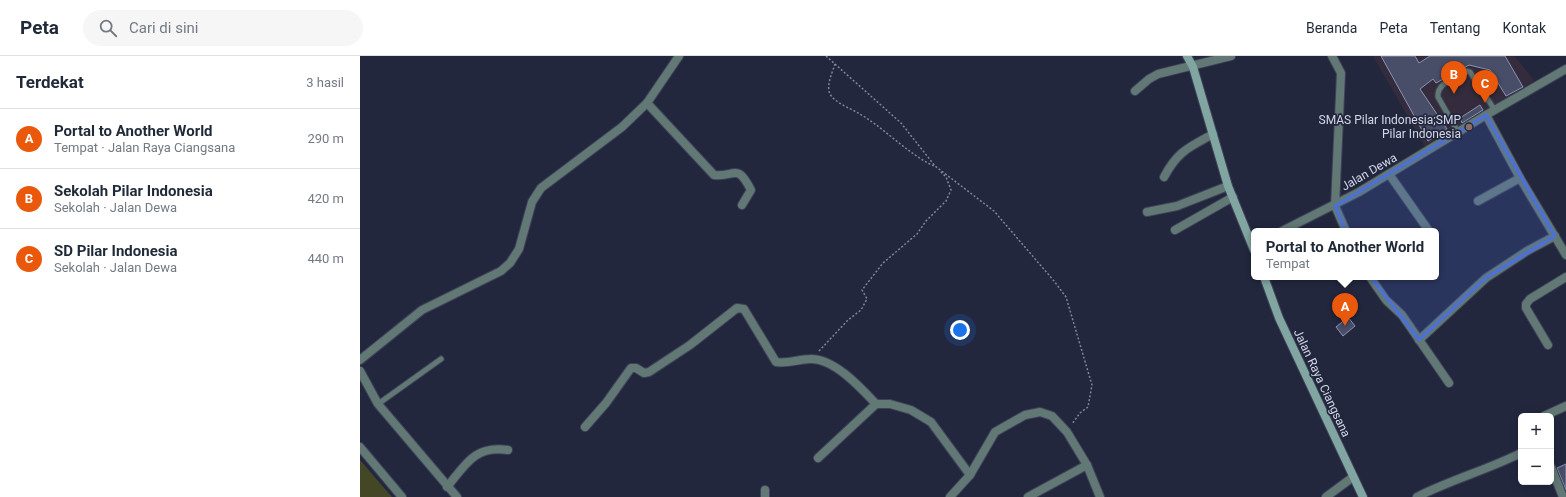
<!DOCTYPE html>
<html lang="id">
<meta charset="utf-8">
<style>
:root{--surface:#fff;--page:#f6f6f7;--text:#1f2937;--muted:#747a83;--line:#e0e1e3;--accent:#ea580c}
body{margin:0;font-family:Roboto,sans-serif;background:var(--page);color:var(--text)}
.controls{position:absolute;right:12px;bottom:12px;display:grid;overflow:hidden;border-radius:6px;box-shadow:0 2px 10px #0003}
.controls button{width:36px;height:36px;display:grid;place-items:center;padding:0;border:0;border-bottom:1px solid var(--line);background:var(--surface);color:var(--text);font:20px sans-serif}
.you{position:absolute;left:600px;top:274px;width:14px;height:14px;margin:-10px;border:3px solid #fff;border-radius:50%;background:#1a73e8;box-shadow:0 0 0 6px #1a73e833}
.badge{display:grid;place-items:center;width:26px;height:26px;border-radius:50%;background:var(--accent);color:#fff;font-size:13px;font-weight:700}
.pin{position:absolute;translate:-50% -33px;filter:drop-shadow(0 1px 2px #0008)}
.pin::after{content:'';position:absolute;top:21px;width:14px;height:12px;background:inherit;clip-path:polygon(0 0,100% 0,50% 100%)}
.popup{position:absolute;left:891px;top:172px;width:188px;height:52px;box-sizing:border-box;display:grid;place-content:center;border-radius:6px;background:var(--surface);filter:drop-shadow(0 1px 3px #0005);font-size:13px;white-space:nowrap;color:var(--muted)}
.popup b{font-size:15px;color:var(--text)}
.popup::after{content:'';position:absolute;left:50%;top:100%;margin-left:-8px;border:8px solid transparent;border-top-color:var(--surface)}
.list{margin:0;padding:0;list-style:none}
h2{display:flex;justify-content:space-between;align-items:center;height:52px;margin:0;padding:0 16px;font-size:17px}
h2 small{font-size:13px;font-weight:400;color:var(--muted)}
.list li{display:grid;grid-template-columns:26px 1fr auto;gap:12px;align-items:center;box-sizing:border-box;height:60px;padding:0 16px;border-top:1px solid var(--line)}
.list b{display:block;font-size:15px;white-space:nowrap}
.list p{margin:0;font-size:13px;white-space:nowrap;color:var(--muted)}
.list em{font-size:13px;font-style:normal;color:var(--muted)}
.icon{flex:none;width:22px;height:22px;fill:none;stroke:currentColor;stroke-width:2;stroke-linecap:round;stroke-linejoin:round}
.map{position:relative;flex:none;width:1206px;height:441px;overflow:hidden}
header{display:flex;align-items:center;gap:24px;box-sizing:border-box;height:56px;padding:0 20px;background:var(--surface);border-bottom:1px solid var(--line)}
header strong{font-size:19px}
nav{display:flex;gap:22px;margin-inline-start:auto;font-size:14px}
.search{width:280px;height:36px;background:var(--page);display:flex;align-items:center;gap:10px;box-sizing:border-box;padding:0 14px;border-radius:22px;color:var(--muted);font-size:15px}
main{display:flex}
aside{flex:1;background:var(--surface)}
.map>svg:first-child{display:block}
.education{fill:#342c3c}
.green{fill:#434726}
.building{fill:#484e68;stroke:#8d94b0}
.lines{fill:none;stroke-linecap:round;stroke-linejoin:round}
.service-casing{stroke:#3e4359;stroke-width:7}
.minor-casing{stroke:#3e4359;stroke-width:10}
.secondary-casing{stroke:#3e4359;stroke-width:10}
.path{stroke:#818598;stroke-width:1.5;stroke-dasharray:2 2;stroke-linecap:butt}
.service{stroke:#627875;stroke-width:5}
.minor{stroke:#627875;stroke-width:8}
.secondary{stroke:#81a5a0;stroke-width:8}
.marked{fill:#4b70dc;fill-opacity:0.2;stroke:#4b70dc;stroke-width:3;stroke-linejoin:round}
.education-dot{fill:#8d6e63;stroke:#22273e;stroke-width:1.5}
.labels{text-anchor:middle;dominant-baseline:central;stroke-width:3.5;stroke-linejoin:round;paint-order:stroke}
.poi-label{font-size:12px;fill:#d4d7e7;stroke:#22273e;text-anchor:end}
.street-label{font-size:12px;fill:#d4d7e7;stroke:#22273e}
</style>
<header>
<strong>Peta</strong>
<div class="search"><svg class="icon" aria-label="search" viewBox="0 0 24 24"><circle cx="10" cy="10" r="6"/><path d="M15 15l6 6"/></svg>Cari di sini</div>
<nav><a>Beranda</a><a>Peta</a><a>Tentang</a><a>Kontak</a></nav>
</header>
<main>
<aside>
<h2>Terdekat<small>3 hasil</small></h2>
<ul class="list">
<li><span class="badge">A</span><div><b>Portal to Another World</b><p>Tempat · Jalan Raya Ciangsana</p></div><em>290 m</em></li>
<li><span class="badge">B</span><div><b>Sekolah Pilar Indonesia</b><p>Sekolah · Jalan Dewa</p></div><em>420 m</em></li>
<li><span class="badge">C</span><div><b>SD Pilar Indonesia</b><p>Sekolah · Jalan Dewa</p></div><em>440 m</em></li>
</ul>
</aside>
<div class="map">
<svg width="1206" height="441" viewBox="0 0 1206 441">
<rect width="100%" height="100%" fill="#22273e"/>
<!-- education -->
<path class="education" d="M1013,0H1155L1174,25L1066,92Z"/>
<!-- green -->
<path class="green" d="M0,404L32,441H0Z"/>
<!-- building -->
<g class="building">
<path d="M1021,0H1055L1059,7L1070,0H1145L1163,31L1146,40L1130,14L1109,9L1076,27L1073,23L1060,33L1087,73L1068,85Z"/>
<path d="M1120,49L1123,54L1102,67L1100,62Z"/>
<path d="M988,261L995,270L983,280L976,271Z"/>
<path d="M1206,408V434L1197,412Z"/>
</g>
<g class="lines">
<!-- service casing -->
<g class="service-casing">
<g id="service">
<path d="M1098,76L1078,41C1076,27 1097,21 1107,15L1110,16L1134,53"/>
<path d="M18,348L81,303"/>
</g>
</g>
<!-- minor casing -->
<g class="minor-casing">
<g id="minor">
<path d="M972,0L981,17L975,150L986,175"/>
<path d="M1206,13L1126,59L1160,122L1206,199"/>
<path d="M775,35L789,23L798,18L871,0"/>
<path d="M287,47L354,119C375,122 376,105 391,134L382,149"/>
<path d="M1029,118L1069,175"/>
<path d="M804,121C818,95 828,92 853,78"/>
<path d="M1118,145L1160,122"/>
<path d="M787,156L817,150L868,130"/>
<path d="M815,174L873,141"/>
<path d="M922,175L999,136L1126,59"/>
<path d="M1010,221L1026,244L1042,259L1089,327"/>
<path d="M1059,284L1126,222L1167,195L1195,180"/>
<path d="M1188,289L1166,252V248L1170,243L1206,221"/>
<path d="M0,304L62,254L141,215L150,207L159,193L172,146L181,132L262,71L287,47L319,0"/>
<path d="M0,315L18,348L97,441"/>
<path d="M1184,360L1206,350"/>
<path d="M225,371L246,347L271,312H276L284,317L289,316L330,289L377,252L384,253L416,306C428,308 439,303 450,303C474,302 501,332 516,348"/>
<path d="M0,391L42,441"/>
<path d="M458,402L516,348H530L551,354L571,366L610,419"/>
<path d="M1191,411L1203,441"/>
<path d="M87,431C106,408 115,389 148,394"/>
<path d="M405,441V434"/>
<path d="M590,441L610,419L635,376L665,359L680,356L692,360L707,376L727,409L740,441"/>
<path d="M668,441L727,409"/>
<path d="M966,441L993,421"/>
<path d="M1057,441C1090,424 1127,414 1161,397"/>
</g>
</g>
<!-- secondary casing -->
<g class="secondary-casing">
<g id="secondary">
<path d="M827,0L833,11L868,130L894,194"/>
<path d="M904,221L919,262L1003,441"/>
</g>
</g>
<!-- path -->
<g class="path">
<path d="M466,0L541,67L575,110L634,155L694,225L706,241L732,329L728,351L720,357L712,368"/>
<path d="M475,8C472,17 466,30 470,38C475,47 490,52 498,57C525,72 546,97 574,110"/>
<path d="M459,295L488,264L501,254L507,243L502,234L523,207L557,178L566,165L586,145L591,134L586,121L580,115"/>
</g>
<!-- service -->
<use href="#service" class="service"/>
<!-- minor -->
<use href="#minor" class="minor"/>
<!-- secondary -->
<use href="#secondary" class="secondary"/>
</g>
<!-- marked area -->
<path class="marked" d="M1126,59L1195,180L1126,222L1059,284L1009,219L993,193L975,150Z"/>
<!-- markers -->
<circle class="education-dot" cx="1109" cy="71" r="4"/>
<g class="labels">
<!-- poi labels -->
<g class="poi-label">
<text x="1101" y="64">SMAS Pilar Indonesia;SMP<tspan x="1101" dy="14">Pilar Indonesia</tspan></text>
</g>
<!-- street labels -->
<g class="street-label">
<text transform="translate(1009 116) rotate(-30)">Jalan Dewa</text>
<text transform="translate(962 327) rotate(65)">Jalan Raya Ciangsana</text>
</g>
</g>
</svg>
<div class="controls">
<button>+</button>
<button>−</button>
</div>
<div class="you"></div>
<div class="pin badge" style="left:985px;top:270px">A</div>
<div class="popup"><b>Portal to Another World</b>Tempat</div>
<div class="pin badge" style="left:1094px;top:38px">B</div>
<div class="pin badge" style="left:1125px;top:47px">C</div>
</div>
</main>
